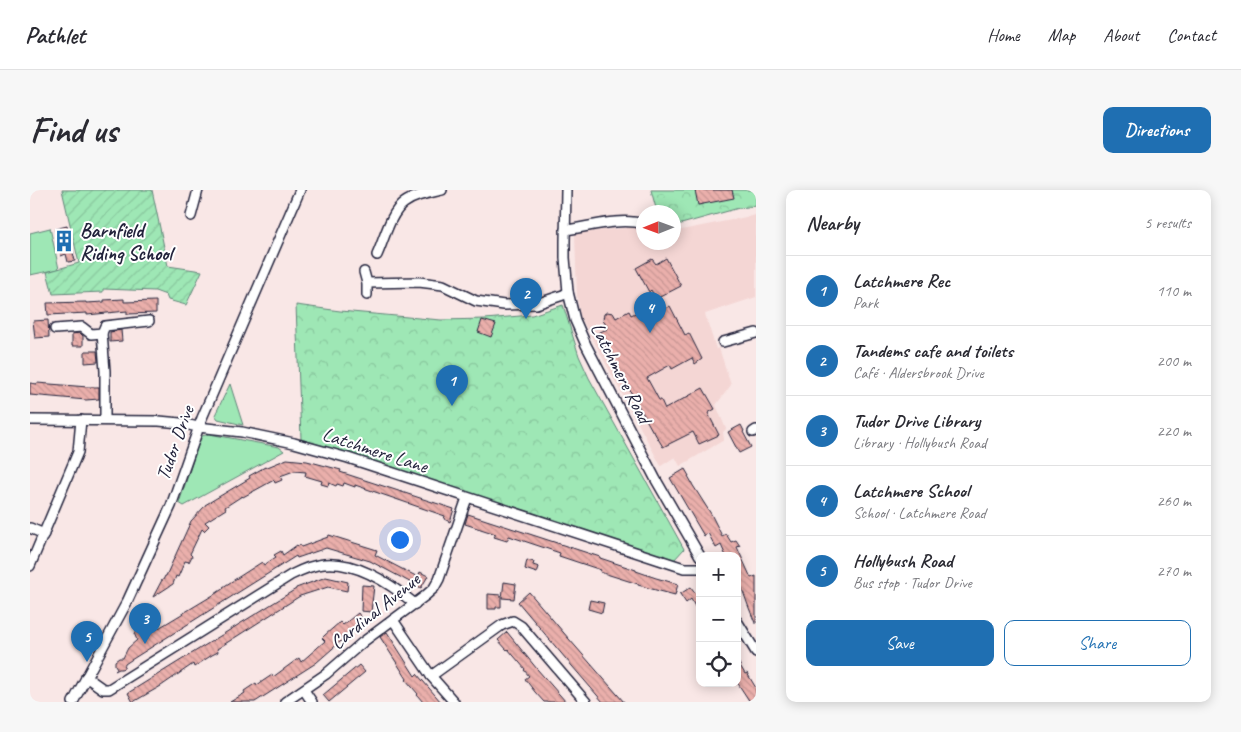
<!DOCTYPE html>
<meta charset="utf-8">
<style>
:root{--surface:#fff;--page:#f7f7f7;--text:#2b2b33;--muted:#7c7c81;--line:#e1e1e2;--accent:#1f6fb2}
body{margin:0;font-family:Caveat,sans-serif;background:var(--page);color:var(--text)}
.controls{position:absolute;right:15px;bottom:15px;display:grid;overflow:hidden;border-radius:10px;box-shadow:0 2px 12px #0003}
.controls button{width:45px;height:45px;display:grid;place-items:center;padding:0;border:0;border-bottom:1px solid var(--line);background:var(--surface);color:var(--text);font:25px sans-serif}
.compass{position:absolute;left:606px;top:15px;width:45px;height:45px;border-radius:50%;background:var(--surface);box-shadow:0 2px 12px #0003;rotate:269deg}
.you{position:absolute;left:369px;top:349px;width:18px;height:18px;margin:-12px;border:4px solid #fff;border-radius:50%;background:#1a73e8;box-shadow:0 0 0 8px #1a73e833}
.badge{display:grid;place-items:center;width:32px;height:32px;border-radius:50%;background:var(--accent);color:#fff;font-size:16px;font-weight:700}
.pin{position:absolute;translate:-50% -41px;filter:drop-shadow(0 1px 2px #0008)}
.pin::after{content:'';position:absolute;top:26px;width:18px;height:15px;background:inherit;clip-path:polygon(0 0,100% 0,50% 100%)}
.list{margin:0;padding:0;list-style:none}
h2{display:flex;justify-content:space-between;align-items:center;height:65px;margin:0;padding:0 20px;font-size:21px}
h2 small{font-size:16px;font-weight:400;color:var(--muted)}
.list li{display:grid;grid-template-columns:32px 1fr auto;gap:15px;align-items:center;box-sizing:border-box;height:70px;padding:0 20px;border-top:1px solid var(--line)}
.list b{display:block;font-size:19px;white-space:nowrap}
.list p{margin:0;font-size:16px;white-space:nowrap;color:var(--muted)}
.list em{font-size:16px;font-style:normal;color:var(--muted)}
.actions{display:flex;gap:10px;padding:15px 20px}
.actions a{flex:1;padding:11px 0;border:1px solid var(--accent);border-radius:10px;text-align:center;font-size:18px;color:var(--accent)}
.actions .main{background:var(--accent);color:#fff}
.icon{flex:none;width:28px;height:28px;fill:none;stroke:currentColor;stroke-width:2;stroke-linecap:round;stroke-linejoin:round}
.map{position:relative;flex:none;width:726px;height:512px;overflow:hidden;border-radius:10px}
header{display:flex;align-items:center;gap:30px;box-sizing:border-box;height:70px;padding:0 25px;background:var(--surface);border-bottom:1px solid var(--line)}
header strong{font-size:24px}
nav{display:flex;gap:28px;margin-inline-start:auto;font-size:18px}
.intro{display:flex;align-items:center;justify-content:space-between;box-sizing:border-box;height:120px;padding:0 30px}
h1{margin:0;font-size:35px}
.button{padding:12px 22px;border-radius:10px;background:var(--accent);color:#fff;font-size:18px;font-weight:700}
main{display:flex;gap:30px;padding:0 30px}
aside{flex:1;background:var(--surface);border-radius:10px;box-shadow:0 2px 12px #0003}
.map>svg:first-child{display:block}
.built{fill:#f4d6d4}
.grass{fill:#9ee7b5;stroke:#608478}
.park{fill:url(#park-crowns);stroke:#608478}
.garden{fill:url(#garden-furrows);stroke:#608478}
.building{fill:url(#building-back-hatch);stroke:#22223b}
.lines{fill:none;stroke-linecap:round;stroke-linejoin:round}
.minor-casing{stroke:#22223b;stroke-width:12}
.minor{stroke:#fff;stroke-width:9}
.labels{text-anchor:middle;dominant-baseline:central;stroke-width:4;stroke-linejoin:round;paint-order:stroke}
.poi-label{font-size:20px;font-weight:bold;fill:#22223b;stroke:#fff;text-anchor:start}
.street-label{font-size:20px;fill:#22223b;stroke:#fff}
</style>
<header>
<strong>Pathlet</strong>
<nav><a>Home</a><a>Map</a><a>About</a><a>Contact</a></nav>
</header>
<div class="intro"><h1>Find us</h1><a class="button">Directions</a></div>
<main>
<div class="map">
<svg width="726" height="512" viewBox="0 0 726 512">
<defs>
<pattern id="park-crowns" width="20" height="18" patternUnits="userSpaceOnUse" patternTransform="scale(1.25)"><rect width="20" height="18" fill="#9ee7b5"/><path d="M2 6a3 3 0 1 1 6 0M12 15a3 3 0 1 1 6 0" fill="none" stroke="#88c69d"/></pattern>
<pattern id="garden-furrows" width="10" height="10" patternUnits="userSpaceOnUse" patternTransform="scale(1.25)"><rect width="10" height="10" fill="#9ee7b5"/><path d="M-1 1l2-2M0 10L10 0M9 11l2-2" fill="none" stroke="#88c69d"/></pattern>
<pattern id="building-back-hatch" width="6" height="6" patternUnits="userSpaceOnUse" patternTransform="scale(1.25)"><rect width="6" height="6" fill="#eaafab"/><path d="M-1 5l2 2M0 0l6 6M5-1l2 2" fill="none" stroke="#c89694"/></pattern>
</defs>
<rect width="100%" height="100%" fill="#f9e7e6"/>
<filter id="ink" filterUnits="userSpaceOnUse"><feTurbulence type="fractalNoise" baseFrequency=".02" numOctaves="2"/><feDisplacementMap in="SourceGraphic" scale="10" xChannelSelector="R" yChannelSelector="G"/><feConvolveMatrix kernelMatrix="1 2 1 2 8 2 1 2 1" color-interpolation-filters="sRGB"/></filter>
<g filter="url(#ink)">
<!-- built -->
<path class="built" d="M726,25V107L675,124L686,159L689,158L701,195L686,215L696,239L693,242L694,250L650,276L645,267L631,276L550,126L547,106L545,43L607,37L613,39L614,52H644V44L647,41Z"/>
<!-- grass -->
<g class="grass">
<path d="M20,38L29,79L0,85V43Z"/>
<path d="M200,194L213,235L188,229L185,225Z"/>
<path d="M179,244L249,257L254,261L154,316L149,313L169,252L172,246Z"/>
</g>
<!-- park -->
<g class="park">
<path d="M621,0H726V16L709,18L644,36V22H627Z"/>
<path d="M266,115L310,121L411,130L455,129L502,125L533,115L549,166L559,188L654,359L644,370L271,249Z"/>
</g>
<!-- garden -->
<path class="garden" d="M32,0H122L138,76L172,81L156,115L138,110L136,105L125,101L73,99V102L23,104L17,82L49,73Z"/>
<!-- building -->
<g class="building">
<path d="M665,0H702L704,8L668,15Z"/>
<path d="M37,36L45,71L38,72L36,64L31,66L25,39Z"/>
<path d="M636,68L651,96L626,109L621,100L619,102L606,78L622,69L626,74Z"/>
<path d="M94,109V112L126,111V123L97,124V121L57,125V123L18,125L17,113L56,112V113L74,112V110Z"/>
<path d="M640,116L655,145L659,143L672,169L665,174L662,168L642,179L640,175L617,188L629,210H631L635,219L673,198L685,219L678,223L689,245L669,254L663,242L633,257L624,242H623L568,143L577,139L573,129L574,124L577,122L583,123L586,128L599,121L601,125L614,119L619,128Z"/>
<path d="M18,130L19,147L5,148L3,131Z"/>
<path d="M452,130L466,134L461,147L448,142Z"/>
<path d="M91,140L92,151L80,152V142Z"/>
<path d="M50,143L53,146V156H42V144Z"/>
<path d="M55,161H67L68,172L55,173Z"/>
<path d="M0,193L7,194V193L58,197H69V209L56,210L0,205Z"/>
<path d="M711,235L714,241L713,242L721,257L709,263L698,242Z"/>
<path d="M257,269L277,271L296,276L311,280L310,282L424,319L420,332L414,329L415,326L325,295V297L314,293L313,296L307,294L306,296L299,293L298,296L291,294L292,291L275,286L276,282L264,281L250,286L252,290L245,293L244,290L213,307L212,306L195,317L196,319L175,332L179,336L174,341L172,339L160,364L162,366L159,372L155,371L148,387L146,386L143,394L123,407L132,390H133L135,386H136L161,331L175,316V315L220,288L219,286L235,277V278Z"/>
<path d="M655,279L659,286H658L662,293V294L681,324L692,346L696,344L701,352L706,350L710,356L707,357L721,388L726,386V433H725L719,418L707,385V366H696L691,355L686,358L678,343L674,346L640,288Z"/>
<path d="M438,324L570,367V368L606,380V381L626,388L648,394L645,405L622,399L608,395V394L570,382L571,380L529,366L530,363L479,346L477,351L464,347L466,344L435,334Z"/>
<path d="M299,345L347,360L345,365L370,378L388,387L390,382L398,386L391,398L340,371L296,358L267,368L266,366L101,470L95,474L94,478L91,479H89L85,481L87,478L85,475V471L89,468H93L98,458L107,450L104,443L123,432L127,439L185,404L194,398L193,397L232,372L234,375L246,367L244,365L251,361L253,365L267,355L268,356L270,355L271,357L298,347Z"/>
<path d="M497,370L504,372L503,375L509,377L507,383L495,379Z"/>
<path d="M296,387L318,392L317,401L298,397L270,406L187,459L188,462L182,465L164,477L163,474L131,496L103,512L98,503L266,399V398Z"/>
<path d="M474,392L486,394L484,409L472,408Z"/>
<path d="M332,395L344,396L341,422L331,421Z"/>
<path d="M661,397L670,410V426L661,409L656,413L650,404Z"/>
<path d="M499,402L539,449L594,512H573L536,469L488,412Z"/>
<path d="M458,404L471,405V417H466V419H458Z"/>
<path d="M560,410L574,413L572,423L558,419Z"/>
<path d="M328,423L334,431L286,473L225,512H200L215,503L214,501L226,493L227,495L242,485L243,487L269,468L271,472L295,451L292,448L295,445L310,432L313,435Z"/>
<path d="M357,442L385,486L387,484L411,512H393L387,505L388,504L376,490L377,489L350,447Z"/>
<path d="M477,442L507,479L536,512H514L505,502L495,489L499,486L494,480L495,479L478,459L477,460L468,450Z"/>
<path d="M707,470L715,484L717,483L726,498V512H720L707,492Z"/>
<path d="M329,475L335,482L299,512L293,505Z"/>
</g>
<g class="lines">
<!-- minor casing -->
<g class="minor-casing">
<g id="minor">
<path d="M536,0L535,51V68L538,102L545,130L556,155L626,290L670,366"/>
<path d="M161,26L168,0"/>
<path d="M535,40C559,37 590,27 614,34"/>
<path d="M347,65C354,50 360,23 374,13C385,5 399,3 412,0"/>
<path d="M334,82L337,93V105"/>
<path d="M337,93L389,92L413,95L446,111L474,115L506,114L533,105L538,102"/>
<path d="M25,139L52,137L61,144L72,143L75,136L119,131"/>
<path d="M72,143L75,181V230"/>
<path d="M693,152L726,143"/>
<path d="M0,230L129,231L150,233L168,237L212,242L264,253L318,268L654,378H670"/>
<path d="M723,242L726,240"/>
<path d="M0,338L14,344"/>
<path d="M0,376L48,262L51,230"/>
<path d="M363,430L401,486L424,512"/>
<path d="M707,431L726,462"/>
<path d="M401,486L472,435L483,431L491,436L556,512"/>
<path d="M56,487L73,499H79L261,385C271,380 282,375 294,374C326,371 361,394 385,414"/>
<path d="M274,500L282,512"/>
<path d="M43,512L97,412L141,316L172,228L270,0"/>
<path d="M255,512L296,484L333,452L395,406L404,398L409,389L437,308"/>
</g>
</g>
<!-- minor -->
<use href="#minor" class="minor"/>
</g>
</g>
<!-- icons -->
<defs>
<g id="building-bare" transform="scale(1.725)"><path d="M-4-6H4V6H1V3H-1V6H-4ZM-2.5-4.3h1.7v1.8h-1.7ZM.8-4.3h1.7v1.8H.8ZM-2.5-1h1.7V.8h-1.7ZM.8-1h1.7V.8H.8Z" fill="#1f6fb2" stroke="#fff" stroke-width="2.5" paint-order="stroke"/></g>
</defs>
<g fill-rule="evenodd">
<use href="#building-bare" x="34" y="51"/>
</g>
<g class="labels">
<!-- poi labels -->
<g class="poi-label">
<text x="50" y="40">Barnfield<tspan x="50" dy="23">Riding School</tspan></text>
</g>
<!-- street labels -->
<g class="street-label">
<text transform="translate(591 183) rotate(63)">Latchmere Road</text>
<text transform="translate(145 253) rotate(-70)">Tudor Drive</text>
<text transform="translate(345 260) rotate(18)">Latchmere Lane</text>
<text transform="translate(345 421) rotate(-39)">Cardinal Avenue</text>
</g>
</g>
</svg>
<div class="controls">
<button>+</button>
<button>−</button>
<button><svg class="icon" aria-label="locate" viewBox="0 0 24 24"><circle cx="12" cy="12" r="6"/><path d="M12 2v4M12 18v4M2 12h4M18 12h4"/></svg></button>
</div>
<svg class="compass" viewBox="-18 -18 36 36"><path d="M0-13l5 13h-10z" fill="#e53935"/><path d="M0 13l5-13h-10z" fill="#7c7c81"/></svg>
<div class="you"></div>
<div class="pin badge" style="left:422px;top:216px">1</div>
<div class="pin badge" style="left:496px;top:129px">2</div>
<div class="pin badge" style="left:115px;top:454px">3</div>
<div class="pin badge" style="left:620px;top:143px">4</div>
<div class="pin badge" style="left:57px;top:472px">5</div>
</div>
<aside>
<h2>Nearby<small>5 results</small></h2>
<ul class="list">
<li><span class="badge">1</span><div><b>Latchmere Rec</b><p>Park</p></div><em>110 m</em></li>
<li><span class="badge">2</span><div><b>Tandems cafe and toilets</b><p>Café · Aldersbrook Drive</p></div><em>200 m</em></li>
<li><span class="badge">3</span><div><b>Tudor Drive Library</b><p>Library · Hollybush Road</p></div><em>220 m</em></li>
<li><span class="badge">4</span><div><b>Latchmere School</b><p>School · Latchmere Road</p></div><em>260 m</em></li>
<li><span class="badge">5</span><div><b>Hollybush Road</b><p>Bus stop · Tudor Drive</p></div><em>270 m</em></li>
</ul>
<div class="actions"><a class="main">Save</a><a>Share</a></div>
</aside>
</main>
